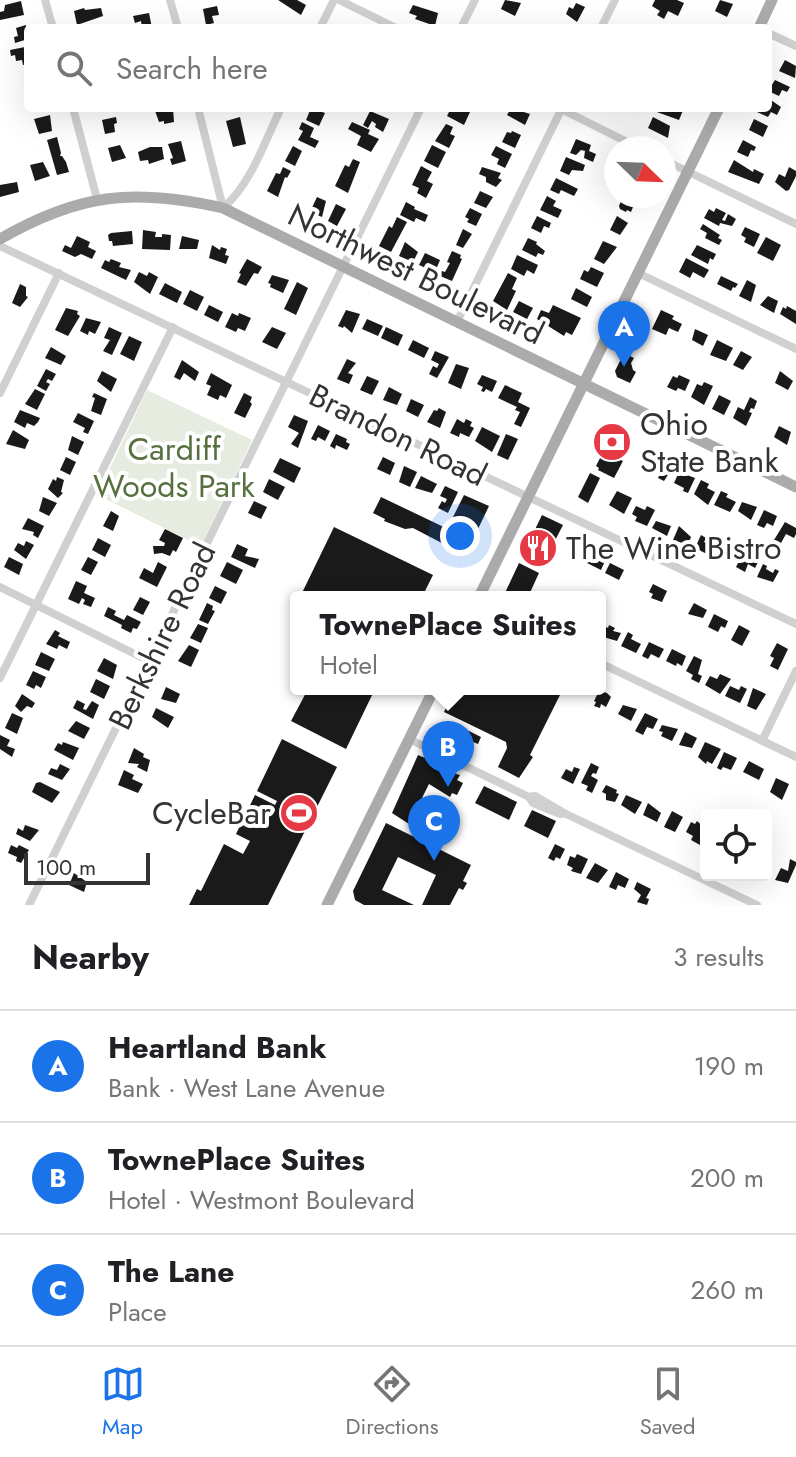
<!DOCTYPE html>
<meta charset="utf-8">
<style>
:root{--surface:#fff;--page:#f6f6f6;--text:#202124;--muted:#757577;--line:#e0e0e0;--accent:#1a73e8}
body{margin:0;font-family:Jost,sans-serif;background:var(--page);color:var(--text)}
.controls{position:absolute;right:24px;bottom:24px;display:grid;overflow:hidden;border-radius:8px;box-shadow:0 8px 32px #0002}
.controls button{width:72px;height:72px;display:grid;place-items:center;padding:0;border:0;border-bottom:2px solid var(--line);background:var(--surface);color:var(--text);font:40px sans-serif}
.compass{position:absolute;left:604px;top:136px;width:72px;height:72px;border-radius:50%;background:var(--surface);box-shadow:0 8px 32px #0002;rotate:113deg}
.scale{position:absolute;left:24px;bottom:20px;width:126px;box-sizing:border-box;padding-left:8px;border:4px solid #333;border-top:0;font-size:22px;line-height:28px;white-space:nowrap;color:#333;-webkit-text-stroke:6px #fff;paint-order:stroke}
.you{position:absolute;left:460px;top:536px;width:28px;height:28px;margin:-20px;border:6px solid #fff;border-radius:50%;background:#1a73e8;box-shadow:0 0 0 12px #1a73e833}
.badge{display:grid;place-items:center;width:52px;height:52px;border-radius:50%;background:var(--accent);color:#fff;font-size:26px;font-weight:700}
.pin{position:absolute;translate:-50% -66px;filter:drop-shadow(0 2px 4px #0008)}
.pin::after{content:'';position:absolute;top:42px;width:28px;height:24px;background:inherit;clip-path:polygon(0 0,100% 0,50% 100%)}
.popup{position:absolute;left:290px;top:591px;width:316px;height:104px;box-sizing:border-box;display:grid;place-content:center;border-radius:8px;background:var(--surface);filter:drop-shadow(0 2px 6px #0005);font-size:26px;white-space:nowrap;color:var(--muted)}
.popup b{font-size:30px;color:var(--text)}
.popup::after{content:'';position:absolute;left:50%;top:100%;margin-left:-16px;border:16px solid transparent;border-top-color:var(--surface)}
.list{margin:0;padding:0;list-style:none}
h2{display:flex;justify-content:space-between;align-items:center;height:104px;margin:0;padding:0 32px;font-size:34px}
h2 small{font-size:26px;font-weight:400;color:var(--muted)}
.list li{display:grid;grid-template-columns:52px 1fr auto;gap:24px;align-items:center;box-sizing:border-box;height:112px;padding:0 32px;border-top:2px solid var(--line)}
.list b{display:block;font-size:30px;white-space:nowrap}
.list p{margin:0;font-size:26px;white-space:nowrap;color:var(--muted)}
.list em{font-size:26px;font-style:normal;color:var(--muted)}
.icon{flex:none;width:44px;height:44px;fill:none;stroke:currentColor;stroke-width:2;stroke-linecap:round;stroke-linejoin:round}
.map{position:relative;flex:none;width:796px;height:905px;overflow:hidden}
.search{position:absolute;background:var(--surface);box-shadow:0 8px 32px #0002;left:24px;right:24px;top:24px;height:88px;display:flex;align-items:center;gap:20px;box-sizing:border-box;padding:0 28px;border-radius:8px;color:var(--muted);font-size:30px}
.sheet{height:440px;background:var(--surface)}
nav{display:flex;justify-content:space-around;align-items:center;box-sizing:border-box;height:112px;border-top:2px solid var(--line);background:var(--surface);font-size:22px;color:var(--muted)}
nav a{display:grid;justify-items:center;gap:4px}
nav .on{color:var(--accent)}
.map>svg:first-child{display:block}
.green{fill:#e6ecdf}
.building{fill:#1a1a1a}
.lines{fill:none;stroke-linecap:round;stroke-linejoin:round}
.minor{stroke:#d0d0d0;stroke-width:8}
.major{stroke:#ababab;stroke-width:11}
.labels{text-anchor:middle;dominant-baseline:central;stroke-width:8;stroke-linejoin:round;paint-order:stroke}
.street-label{font-size:32px;fill:#333;stroke:#fff}
.poi-label{font-size:32px;fill:#333;stroke:#fff;text-anchor:start}
.park-label{font-size:32px;fill:#56703f;stroke:#fff}
</style>
<div class="map">
<svg width="796" height="905" viewBox="0 0 796 905">
<rect width="100%" height="100%" fill="#fff"/>
<!-- green -->
<path class="green" d="M147,390L252,440L201,546L97,495Z"/>
<!-- building -->
<g class="building">
<path d="M278,0H297L306,5L301,15Z"/>
<path d="M505,0L521,3L515,16L501,9Z"/>
<path d="M655,0H677L684,3L678,16L668,11L664,19L657,15L660,11L652,6Z"/>
<path d="M720,0L733,4L727,17L715,11Z"/>
<path d="M21,1L24,15L0,20V12L4,11L5,5Z"/>
<path d="M576,3L585,7L577,22L566,14L569,7L573,9Z"/>
<path d="M413,5L438,13L435,26L415,19L417,16L409,13Z"/>
<path d="M217,6L219,15L212,16L214,23L206,25L203,9Z"/>
<path d="M84,8L85,10L101,8L103,16L77,25L74,11Z"/>
<path d="M149,13L152,28H142L141,21L135,23L133,16Z"/>
<path d="M26,25L28,39L15,43L14,37L18,36L16,28Z"/>
<path d="M25,47V52L28,51V64L23,65L22,60L16,61L15,55L11,56L10,50Z"/>
<path d="M785,60L796,66L795,78L779,71Z"/>
<path d="M775,80L790,87L787,92L782,90L779,96L768,91Z"/>
<path d="M768,98L781,107L777,115L771,112L768,117L757,112L759,108H768Z"/>
<path d="M154,108H173L174,122L164,124V121L159,122Z"/>
<path d="M311,108L325,113L319,126L306,120Z"/>
<path d="M451,108H463L470,112L464,125L447,116Z"/>
<path d="M511,108L530,114L525,125L507,115Z"/>
<path d="M655,108H684L679,120L654,111Z"/>
<path d="M370,111L389,119L383,132L375,127L376,124L372,121L368,128L363,125Z"/>
<path d="M50,115L52,131L39,134L34,119Z"/>
<path d="M116,117L117,123L114,124L115,132L105,134L102,120Z"/>
<path d="M240,117L246,144L233,147L226,121Z"/>
<path d="M653,117L670,126L668,138L648,128Z"/>
<path d="M754,119L768,126L763,137L749,130Z"/>
<path d="M302,122L314,128L310,137L319,141L315,148L298,140L303,131L299,129Z"/>
<path d="M352,122L370,130L368,134L379,139L371,152L357,145L361,136L348,129Z"/>
<path d="M446,124L453,127L450,134L455,136L449,148L435,141Z"/>
<path d="M512,131L521,135L515,148L502,142L507,132L511,133Z"/>
<path d="M57,137L61,153L60,156H62L66,162L69,172L57,175L47,140Z"/>
<path d="M576,139L591,145L589,151L596,154L593,162L584,158L585,151L581,150L576,155L570,153Z"/>
<path d="M743,140L756,147L754,151L751,150L748,157L737,152Z"/>
<path d="M181,141L186,161L172,165L170,159L173,158L168,144Z"/>
<path d="M120,145L126,158L112,162L108,148Z"/>
<path d="M432,145L446,152L438,168L424,161Z"/>
<path d="M293,146L302,151L295,166L285,161Z"/>
<path d="M496,146L512,154L505,168L497,164L499,159L491,155Z"/>
<path d="M150,147H162L164,159L149,164L148,160L140,161L138,152Z"/>
<path d="M566,157L585,165L583,171L572,170L569,175L560,171Z"/>
<path d="M353,159L360,162L348,193L335,186L345,165L349,167Z"/>
<path d="M734,160L753,172L754,169L764,174L759,184L728,172Z"/>
<path d="M43,162L50,176L35,181L30,165Z"/>
<path d="M421,166L432,172L427,181L433,184L426,198L417,193L419,188L412,185Z"/>
<path d="M283,167L291,171L287,178L285,177L278,197L267,191L276,173L280,174Z"/>
<path d="M482,167L501,173L498,178L502,180L496,187L486,182V177L479,174Z"/>
<path d="M789,167L796,171V176L789,190L786,191L775,182L779,174L785,177Z"/>
<path d="M556,178L578,189L574,196L561,190L559,194L550,190Z"/>
<path d="M17,182L19,192L0,197V185Z"/>
<path d="M480,191L493,197L486,208L474,203Z"/>
<path d="M547,196L556,201L553,206L562,210L558,218L540,210Z"/>
<path d="M623,196H640L642,197L639,204L635,202L631,212L627,210L626,212L620,209L619,206Z"/>
<path d="M317,197L326,201L322,217L310,212Z"/>
<path d="M406,202L415,207L414,209L428,215L425,222L416,218L414,222L400,215Z"/>
<path d="M336,204L346,209L337,226L328,221Z"/>
<path d="M470,208L482,214L476,226L467,222L469,219L465,217Z"/>
<path d="M716,208L726,213L722,220L725,221L728,214L736,219L732,226L720,223L719,226L704,218L709,209L714,212Z"/>
<path d="M537,216L551,223L549,228L544,226L541,233L531,228Z"/>
<path d="M617,216L628,223L620,235L610,230Z"/>
<path d="M397,217L407,222L391,252L379,246L389,226L392,228Z"/>
<path d="M703,224L720,235L718,238L722,240L719,245L705,238L707,233L700,229Z"/>
<path d="M745,227L760,234L754,247L744,242L746,238L741,235Z"/>
<path d="M463,229L472,234L463,248L456,245Z"/>
<path d="M143,230L156,232L155,237H162V234L171,235L170,250L142,249Z"/>
<path d="M132,231L133,244L113,246L112,241H109L108,235L111,233Z"/>
<path d="M77,236L90,242L88,247L96,251L92,259L81,254L75,257L62,251L65,245L71,248Z"/>
<path d="M182,236L199,240L197,249H179Z"/>
<path d="M766,237L781,245L773,261L757,253Z"/>
<path d="M528,238L537,242L536,244L545,251L543,255L538,253L536,257L522,250Z"/>
<path d="M603,241L617,247L604,264L594,259Z"/>
<path d="M405,242L418,252L413,262L399,256Z"/>
<path d="M212,245L220,250L221,247L227,249L225,255L229,256L226,264L209,258Z"/>
<path d="M697,245L716,254L713,260L710,258L708,264L691,255Z"/>
<path d="M452,251L461,255L460,258L462,259L452,281L440,276L442,271L445,272L450,263L447,262Z"/>
<path d="M425,253L440,260L435,272L419,265Z"/>
<path d="M517,255L538,265L534,274L527,270L524,276L511,269Z"/>
<path d="M686,258L709,270L704,278L693,272L690,278L679,272Z"/>
<path d="M111,259L121,263L119,267L131,270L126,280L101,268L105,260L109,262Z"/>
<path d="M247,259L262,267L258,274L254,273L246,286L237,282L241,274L239,273Z"/>
<path d="M591,267L604,273L597,287L580,279L584,270L588,272Z"/>
<path d="M139,272L147,276L149,272L158,277L150,294L134,282Z"/>
<path d="M508,273L517,278L512,289L516,291L507,310L493,301Z"/>
<path d="M272,275L289,280L283,293L270,287L271,284L268,283Z"/>
<path d="M721,276L738,284L735,288L733,287L731,291L717,284Z"/>
<path d="M747,280L756,285L751,302L739,296Z"/>
<path d="M297,282L308,288L296,315L284,309Z"/>
<path d="M165,283L182,292L177,303L159,294Z"/>
<path d="M20,284L26,287V296L28,297L20,307L12,303Z"/>
<path d="M576,288L592,297L587,307L571,299Z"/>
<path d="M190,290L204,297L197,311L183,304Z"/>
<path d="M768,296L778,301L774,313L760,305Z"/>
<path d="M519,301L533,308L527,319L513,312Z"/>
<path d="M209,305L223,312L218,322L204,315Z"/>
<path d="M553,305L581,318L572,335L566,332L564,336L537,319L541,310L549,313Z"/>
<path d="M787,306L796,311V324L780,314L783,307L786,309Z"/>
<path d="M66,308L78,311L77,314L80,316L68,336L55,330Z"/>
<path d="M346,310L360,314L352,333L344,326L343,328L338,326Z"/>
<path d="M661,310L674,316L672,319L682,324L678,332L669,328L666,335L652,329Z"/>
<path d="M232,313L238,316L239,313L251,318L245,331L238,328L236,332L225,327Z"/>
<path d="M86,318L101,322L95,334L89,331L88,335L80,331Z"/>
<path d="M367,319L383,326L378,336L362,329Z"/>
<path d="M109,327L122,333L112,355L103,351L110,340L104,338Z"/>
<path d="M272,327L286,333L277,349L262,342Z"/>
<path d="M386,327L403,335L398,346L381,338Z"/>
<path d="M695,329L708,335L703,346L692,340Z"/>
<path d="M129,336L142,342L134,361L120,354Z"/>
<path d="M413,340L429,348L424,358L408,350Z"/>
<path d="M717,340L733,348L726,361L710,355Z"/>
<path d="M51,347L66,356L61,365L45,358Z"/>
<path d="M435,351L449,357L437,378L429,374L433,366L437,368L439,364L431,360Z"/>
<path d="M741,351L752,357L743,370L733,365Z"/>
<path d="M624,353L634,358L631,363L633,370L636,372L630,383L617,377L615,371Z"/>
<path d="M347,359L356,363L348,373L353,375L349,384L337,379Z"/>
<path d="M182,360L199,372L195,381L184,373L180,380L174,377Z"/>
<path d="M456,364L469,368L461,389L448,383Z"/>
<path d="M46,369L56,374L52,381L48,379L46,382L50,384L46,391L37,386Z"/>
<path d="M102,371L117,379L111,392L97,381Z"/>
<path d="M780,371L793,381L788,390L775,383Z"/>
<path d="M211,373L232,385L226,398L220,395L218,400L207,395L211,386L206,384Z"/>
<path d="M482,375L497,381L492,392L486,389L484,392L481,391L483,387L477,384Z"/>
<path d="M679,375L690,380L685,391L678,388L676,391L667,387L673,376L677,378Z"/>
<path d="M367,376L379,381L372,395L360,390Z"/>
<path d="M704,382L713,386L704,405L691,397L697,384L702,386Z"/>
<path d="M505,385L522,393L518,402L530,408L521,427L514,424L520,412L515,410L517,407L498,398Z"/>
<path d="M389,387L402,394L397,405L383,400Z"/>
<path d="M35,389L45,394L37,410L25,404Z"/>
<path d="M94,393L107,399L101,415L91,411L95,398L92,397Z"/>
<path d="M244,393L252,397L250,402L252,404L245,418L234,413Z"/>
<path d="M719,395L731,401L724,415L712,409Z"/>
<path d="M750,397L757,401L754,409L751,408L749,412L752,413L746,426L733,418L738,407L744,410Z"/>
<path d="M411,399L424,405L418,417L406,411Z"/>
<path d="M439,408L446,412L440,428L427,422L434,410L437,411Z"/>
<path d="M20,410L40,418L38,422L34,426L27,423L25,428L14,422Z"/>
<path d="M78,413L94,421L88,434L83,432L85,428L73,422Z"/>
<path d="M294,415L308,421L298,448L291,444L299,433L288,427Z"/>
<path d="M457,419L464,423L466,419L472,422L470,426L474,428L469,437L460,433L459,437L450,433Z"/>
<path d="M318,425L330,431L325,441L318,437L316,441L311,439Z"/>
<path d="M600,426L629,441L622,456L595,444Z"/>
<path d="M779,426L791,432L787,445L774,437Z"/>
<path d="M482,427L500,436L492,452L475,441Z"/>
<path d="M13,430L29,440L25,449L6,444Z"/>
<path d="M336,434L347,439L346,442L350,444L347,450L336,445L335,449L330,446Z"/>
<path d="M506,434L518,439L508,460L497,455Z"/>
<path d="M72,436L84,442L78,455L68,450Z"/>
<path d="M606,453L623,461L614,478L598,470L599,468L596,466L602,454Z"/>
<path d="M66,457L76,462L70,475L60,470Z"/>
<path d="M383,457L395,463L390,475L377,469Z"/>
<path d="M280,458L301,468L294,483L273,472Z"/>
<path d="M659,460L673,467L664,481L658,478L660,474L653,471Z"/>
<path d="M404,466L417,472L410,487L399,482Z"/>
<path d="M679,472L695,478L688,493L683,491L684,488L674,483Z"/>
<path d="M590,473L600,478L588,503L578,497Z"/>
<path d="M421,476L437,484L432,493L415,488Z"/>
<path d="M57,477L64,480L61,492L63,493L58,498L48,489L53,479L56,481Z"/>
<path d="M269,479L285,487L278,500L263,492Z"/>
<path d="M701,480L709,484L707,488L715,492L708,505L694,494Z"/>
<path d="M445,486L458,492L448,513L438,508L442,501L445,503L447,499L440,496Z"/>
<path d="M617,491L632,498L624,514L609,505Z"/>
<path d="M721,491L728,494L726,497L736,502L730,512L714,505Z"/>
<path d="M464,495L489,506L478,529L453,517Z"/>
<path d="M43,497L57,503L49,516L39,511Z"/>
<path d="M381,497L473,541L467,553L458,549L457,551L413,528L405,529L384,521L385,519L373,513Z"/>
<path d="M254,501L267,507L261,519L248,513Z"/>
<path d="M742,502L757,507L751,520L738,511Z"/>
<path d="M636,506L645,510L647,506L655,510L647,526L635,521L637,517L632,514Z"/>
<path d="M764,510L777,516L773,526L767,523L764,528L757,525Z"/>
<path d="M111,511L119,516L113,531L103,526Z"/>
<path d="M542,515L563,525L544,562L524,552Z"/>
<path d="M28,518L44,526L38,538L33,535L34,532L22,529Z"/>
<path d="M656,521L671,526L667,536L652,528Z"/>
<path d="M785,522L796,528V534L794,538L786,534L781,543L774,540Z"/>
<path d="M679,526L691,537L688,545L673,540Z"/>
<path d="M334,527L433,575L422,597H300Z"/>
<path d="M165,529L183,538L176,552L173,550L170,556L162,553L154,554L153,546H164L165,543L159,540Z"/>
<path d="M701,535L706,538L704,542L711,545L707,554L695,548Z"/>
<path d="M98,538L111,545L105,557L92,550Z"/>
<path d="M26,541L34,545L26,559L14,550L18,543L24,546Z"/>
<path d="M237,544L248,549L245,556L259,559L255,568L231,557Z"/>
<path d="M588,552L605,561L601,570L583,561Z"/>
<path d="M742,555L752,560L754,555L760,558L755,568L748,564L745,572L736,567Z"/>
<path d="M9,557L23,564L19,575L4,567Z"/>
<path d="M88,557L98,562L91,575L81,570Z"/>
<path d="M158,562L167,567L157,587L139,578L144,568L153,573Z"/>
<path d="M227,562L243,570L236,584L220,576Z"/>
<path d="M519,563L539,573L528,597H503Z"/>
<path d="M610,563L624,570L619,580L605,573Z"/>
<path d="M763,564L767,566L766,569L773,573L775,569L779,571L773,582L757,577Z"/>
<path d="M76,581L87,586L84,593L95,598L91,607L83,604L85,600L82,598L79,604L68,599Z"/>
<path d="M653,584L667,591L662,602L651,598L653,594L649,592Z"/>
<path d="M215,586L227,592L221,604L209,598Z"/>
<path d="M140,597L150,602L143,615L133,610Z"/>
<path d="M207,603L213,606L212,610L215,611L208,624L199,620Z"/>
<path d="M694,603L707,610L703,618L688,614Z"/>
<path d="M108,607L116,611L114,615L124,620L127,615L141,622L137,629L133,628L131,633L121,628L122,625L104,616Z"/>
<path d="M714,614L728,621L725,628L721,626L718,632L708,627Z"/>
<path d="M198,624L208,628L201,643L190,638Z"/>
<path d="M609,625L615,628L613,631L621,633L617,641L600,636L604,626L608,628Z"/>
<path d="M739,625L750,631L742,646L731,640Z"/>
<path d="M55,630L60,633L58,636L70,642L67,649L59,645L57,649L46,644Z"/>
<path d="M628,632L633,635L631,639L641,644L636,653L621,646Z"/>
<path d="M649,642L664,649L659,658L651,654L648,659L642,656Z"/>
<path d="M777,643L788,649L778,670L770,666L774,658L770,656Z"/>
<path d="M189,645L199,650L191,667L178,661Z"/>
<path d="M672,649L686,656L682,666L677,663L676,666L666,661Z"/>
<path d="M41,652L55,659L49,671L35,665Z"/>
<path d="M694,656L702,660L698,674L702,676L699,683L691,679L693,675L686,671Z"/>
<path d="M104,658L117,665L113,679L97,671Z"/>
<path d="M33,671L46,677L41,688L36,685L34,689L26,685Z"/>
<path d="M720,674L731,679L720,694L705,685L710,676L717,679Z"/>
<path d="M96,679L110,686L104,699L90,692Z"/>
<path d="M730,686L739,690L741,686L747,689L740,703L725,696Z"/>
<path d="M166,687L180,694L176,703L161,699Z"/>
<path d="M753,688L766,694L756,710L747,706Z"/>
<path d="M308,689H375L346,749L291,721Z"/>
<path d="M455,689H563L530,755L533,757L519,778L498,767L507,748L506,742L444,712Z"/>
<path d="M599,691L607,693L611,697L606,707L601,704L600,708L594,706L596,702L594,701Z"/>
<path d="M22,694L35,703L32,708L27,706L21,712L15,706Z"/>
<path d="M77,700L85,704L83,709L86,710L92,701L99,705L93,719L73,708Z"/>
<path d="M623,705L637,709L631,721L618,714Z"/>
<path d="M156,708L174,717L168,728L152,717Z"/>
<path d="M12,713L23,718L17,734L5,728Z"/>
<path d="M645,713L658,719L653,729L647,727L643,735L635,731Z"/>
<path d="M76,721L90,728L84,739L68,731Z"/>
<path d="M455,724L481,737L478,744L451,733Z"/>
<path d="M662,725L678,729L672,741L661,736L663,732L659,731Z"/>
<path d="M685,732L697,738L692,748L679,745Z"/>
<path d="M0,735L10,740L7,746L15,749L12,757L0,749Z"/>
<path d="M282,739L337,767L268,905H189L197,889L201,891L224,844L243,854L250,841L236,834L255,795L275,805L277,801L257,791Z"/>
<path d="M63,742L79,748L73,760L54,750L58,743L62,745Z"/>
<path d="M705,742L721,749L712,764L707,761L706,764L698,757Z"/>
<path d="M134,748L144,754L143,757L150,760L147,772L137,767L139,764L128,763Z"/>
<path d="M724,752L737,758L731,770L723,767L721,770L717,768Z"/>
<path d="M418,755L430,760L428,763L433,765L434,763L446,769L445,771L460,775L457,780L463,783L457,795L452,793L450,797L429,784L409,824L392,813Z"/>
<path d="M749,761L764,769L759,780L743,772Z"/>
<path d="M591,763L599,767L596,774L593,773L591,776L598,780L592,793L586,790L588,786L581,783Z"/>
<path d="M60,764L70,769L62,780L48,774L51,768L57,770Z"/>
<path d="M574,767L580,769L573,784L561,778L566,769L572,772Z"/>
<path d="M124,770L134,775L132,779L143,784L138,793L118,785Z"/>
<path d="M776,778L789,784L782,800L770,792Z"/>
<path d="M40,782L60,792L52,803L32,792L36,783Z"/>
<path d="M606,785L617,790L616,793L619,794L615,802L606,800V794L602,792Z"/>
<path d="M484,786L517,802L509,820L475,803Z"/>
<path d="M626,795L642,802L635,814L621,805Z"/>
<path d="M648,803L661,813L657,822L643,815Z"/>
<path d="M532,810L556,821L548,838L524,826Z"/>
<path d="M672,811L683,817L675,832L664,827Z"/>
<path d="M697,821L706,829L700,845L691,840L693,836L686,832L691,822L695,824Z"/>
<path d="M386,823L471,865L463,881L467,883L463,890L459,888L450,905H422L436,875L398,857L382,890L414,905H364L355,900L353,891Z"/>
<path d="M25,825L39,830L30,841L16,834L18,828L23,831Z"/>
<path d="M555,844L565,849L560,859L556,857L554,861L548,858Z"/>
<path d="M11,845L17,848L19,845L29,850L21,863L16,861L17,857L8,853Z"/>
<path d="M577,854L588,859L581,874L571,871L573,868L567,865L570,856L575,858Z"/>
<path d="M790,859L796,862V865L788,883L775,880L781,868L788,871Z"/>
<path d="M595,863L608,870L598,883L586,878Z"/>
<path d="M616,872L629,879L625,888L618,885L616,890L609,887Z"/>
<path d="M74,873L87,882L84,892L69,885Z"/>
<path d="M637,882L651,889L646,898L649,899L647,905L637,902L641,895L634,889Z"/>
</g>
<g class="lines">
<!-- minor -->
<g class="minor">
<path d="M45,0L53,28"/>
<path d="M170,0L178,28"/>
<path d="M339,0L396,28"/>
<path d="M320,28L334,0"/>
<path d="M461,28L475,0"/>
<path d="M601,28L615,0"/>
<path d="M768,33L796,46"/>
<path d="M73,108L97,199"/>
<path d="M198,108L223,208C251,184 265,141 281,108"/>
<path d="M559,108L639,148"/>
<path d="M664,160L796,224"/>
<path d="M0,246L796,624"/>
<path d="M638,273L796,349"/>
<path d="M457,322L562,108"/>
<path d="M0,393L59,273"/>
<path d="M0,587L149,661"/>
<path d="M600,663L796,757"/>
<path d="M0,678L173,327"/>
<path d="M409,739L529,797L535,796L564,813L757,905"/>
<path d="M762,741L796,671"/>
<path d="M529,797L533,803L560,814L564,813"/>
<path d="M29,905L421,108"/>
</g>
<!-- major -->
<g class="major">
<path d="M759,28L772,0"/>
<path d="M0,239C80,193 134,188 223,208L796,487"/>
<path d="M479,597L719,108"/>
<path d="M327,905L434,689"/>
</g>
</g>
<!-- icons -->
<defs>
<g id="bank-disc" transform="scale(2)"><circle r="9.5" fill="#e63946" stroke="#fff"/><path d="M-6-4H6V4H-6ZM0-2.3a2.3 2.3 0 1 0 0 4.6a2.3 2.3 0 1 0 0-4.6Z" fill="#fff"/></g>
<g id="restaurant-disc" transform="scale(2)"><circle r="9.5" fill="#e63946" stroke="#fff"/><path d="M-5-6h1v4h1v-4h1v4h1v-4h1v5L-1.5 .5V6h-2V.5L-5-1ZM5-6V6H3V1.5H1.5Q1.5-4 5-6Z" fill="#fff"/></g>
<g id="stadium-disc" transform="scale(2)"><circle r="9.5" fill="#e63946" stroke="#fff"/><path d="M0-5a6.5 5 0 1 0 0 10a6.5 5 0 1 0 0-10ZM-3.5-1.8h7v3.6h-7Z" fill="#fff"/></g>
</defs>
<g fill-rule="evenodd">
<use href="#bank-disc" x="612" y="442"/>
<use href="#restaurant-disc" x="538" y="548"/>
<use href="#stadium-disc" x="299" y="813"/>
</g>
<g class="labels">
<!-- street labels -->
<g class="street-label">
<text transform="translate(416 274) rotate(26)">Northwest Boulevard</text>
<text transform="translate(398 435) rotate(26)">Brandon Road</text>
<text transform="translate(162 636) rotate(-64)">Berkshire Road</text>
</g>
<!-- poi labels -->
<g class="poi-label">
<text x="640" y="424">Ohio<tspan x="640" dy="37">State Bank</tspan></text>
<text x="566" y="548">The Wine Bistro</text>
<text x="271" y="813" text-anchor="end">CycleBar</text>
</g>
<!-- park labels -->
<g class="park-label">
<text x="174" y="449">Cardiff<tspan x="174" dy="37">Woods Park</tspan></text>
</g>
</g>
</svg>
<div class="controls">
<button><svg class="icon" aria-label="locate" viewBox="0 0 24 24"><circle cx="12" cy="12" r="6"/><path d="M12 2v4M12 18v4M2 12h4M18 12h4"/></svg></button>
</div>
<svg class="compass" viewBox="-18 -18 36 36"><path d="M0-13l5 13h-10z" fill="#e53935"/><path d="M0 13l5-13h-10z" fill="#757577"/></svg>
<div class="scale">100 m</div>
<div class="you"></div>
<div class="pin badge" style="left:624px;top:367px">A</div>
<div class="pin badge" style="left:448px;top:787px">B</div>
<div class="popup"><b>TownePlace Suites</b>Hotel</div>
<div class="pin badge" style="left:434px;top:861px">C</div>
<div class="search"><svg class="icon" aria-label="search" viewBox="0 0 24 24"><circle cx="10" cy="10" r="6"/><path d="M15 15l6 6"/></svg>Search here</div>
</div>
<section class="sheet">
<h2>Nearby<small>3 results</small></h2>
<ul class="list">
<li><span class="badge">A</span><div><b>Heartland Bank</b><p>Bank · West Lane Avenue</p></div><em>190 m</em></li>
<li><span class="badge">B</span><div><b>TownePlace Suites</b><p>Hotel · Westmont Boulevard</p></div><em>200 m</em></li>
<li><span class="badge">C</span><div><b>The Lane</b><p>Place</p></div><em>260 m</em></li>
</ul>
</section>
<nav>
<a class="on"><svg class="icon" aria-label="map" viewBox="0 0 24 24"><path d="M3 6l6-2 6 2 6-2v14l-6 2-6-2-6 2zM9 4v14M15 6v14"/></svg>Map</a>
<a><svg class="icon" aria-label="directions" viewBox="0 0 24 24"><path d="M12 3l9 9-9 9-9-9zM9 14v-3h6M13 9l2 2-2 2"/></svg>Directions</a>
<a><svg class="icon" aria-label="saved" viewBox="0 0 24 24"><path d="M7 4h10v16l-5-4-5 4z"/></svg>Saved</a>
</nav>
